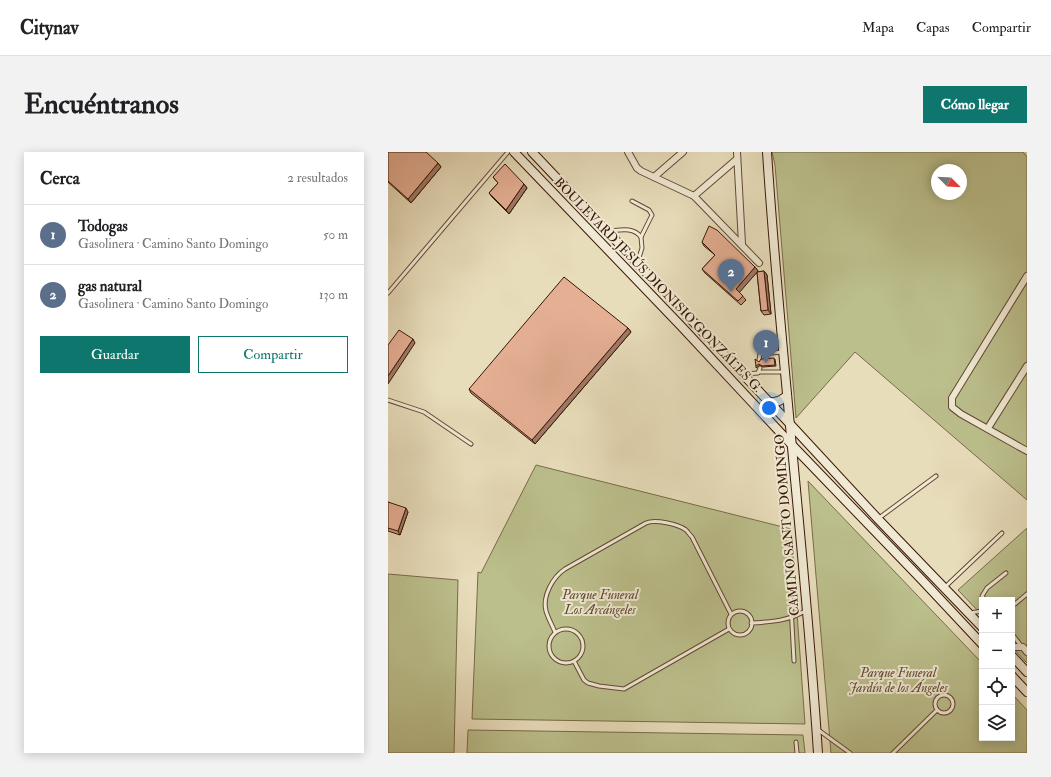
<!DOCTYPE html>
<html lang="es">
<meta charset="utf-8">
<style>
:root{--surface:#fff;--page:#f2f2f2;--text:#202124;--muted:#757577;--line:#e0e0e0;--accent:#0f766e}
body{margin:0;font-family:"IM FELL Double Pica",serif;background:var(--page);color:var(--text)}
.controls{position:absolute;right:12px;bottom:12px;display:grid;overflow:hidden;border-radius:0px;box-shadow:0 2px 10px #0003}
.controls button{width:36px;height:36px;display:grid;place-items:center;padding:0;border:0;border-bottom:1px solid var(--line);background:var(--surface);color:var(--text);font:20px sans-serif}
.compass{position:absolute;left:543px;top:12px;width:36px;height:36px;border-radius:50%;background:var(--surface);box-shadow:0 2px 10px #0003;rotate:114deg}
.you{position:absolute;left:381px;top:256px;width:14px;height:14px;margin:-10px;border:3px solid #fff;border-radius:50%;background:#1a73e8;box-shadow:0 0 0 6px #1a73e833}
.badge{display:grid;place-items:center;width:26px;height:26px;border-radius:50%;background:var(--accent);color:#fff;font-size:13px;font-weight:700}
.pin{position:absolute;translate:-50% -33px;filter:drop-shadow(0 1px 2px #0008)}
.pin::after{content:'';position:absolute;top:21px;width:14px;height:12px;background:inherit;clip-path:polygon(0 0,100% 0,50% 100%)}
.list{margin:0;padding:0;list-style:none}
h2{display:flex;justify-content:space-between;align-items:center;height:52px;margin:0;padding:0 16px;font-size:17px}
h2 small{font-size:13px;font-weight:400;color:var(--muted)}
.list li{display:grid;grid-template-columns:26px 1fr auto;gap:12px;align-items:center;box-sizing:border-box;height:60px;padding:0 16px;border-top:1px solid var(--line)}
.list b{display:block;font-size:15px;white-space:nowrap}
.list p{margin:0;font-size:13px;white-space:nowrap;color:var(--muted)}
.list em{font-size:13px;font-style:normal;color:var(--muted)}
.actions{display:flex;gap:8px;padding:12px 16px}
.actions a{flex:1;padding:9px 0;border:1px solid var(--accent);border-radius:0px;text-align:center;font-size:14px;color:var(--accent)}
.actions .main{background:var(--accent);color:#fff}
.icon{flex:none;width:22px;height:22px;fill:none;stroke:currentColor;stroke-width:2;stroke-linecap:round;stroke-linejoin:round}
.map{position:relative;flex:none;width:639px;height:601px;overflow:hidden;border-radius:0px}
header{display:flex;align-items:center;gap:24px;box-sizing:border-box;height:56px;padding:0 20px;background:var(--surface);border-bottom:1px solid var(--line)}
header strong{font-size:19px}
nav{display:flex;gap:22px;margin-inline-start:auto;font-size:14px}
.intro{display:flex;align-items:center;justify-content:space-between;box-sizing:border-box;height:96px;padding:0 24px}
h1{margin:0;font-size:28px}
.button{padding:10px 18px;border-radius:0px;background:var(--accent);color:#fff;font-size:14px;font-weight:700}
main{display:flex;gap:24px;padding:0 24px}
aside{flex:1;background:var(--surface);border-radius:0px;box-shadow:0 2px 10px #0003}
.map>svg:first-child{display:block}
.green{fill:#bbbf8c;stroke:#796b4a;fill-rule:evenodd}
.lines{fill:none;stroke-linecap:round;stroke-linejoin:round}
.lane-casing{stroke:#634835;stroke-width:5}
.street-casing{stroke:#634835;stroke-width:8}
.secondary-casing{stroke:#371708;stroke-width:10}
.lane{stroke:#f0e9d3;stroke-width:3}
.street{stroke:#f0e9d3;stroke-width:6}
.secondary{stroke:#f0e9d3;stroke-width:8}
.wall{fill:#c5967f;stroke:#371708}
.shaded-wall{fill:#a07a68;stroke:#371708}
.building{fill:#e5af94;stroke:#371708}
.labels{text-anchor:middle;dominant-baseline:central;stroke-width:4;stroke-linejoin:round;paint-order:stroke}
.street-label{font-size:13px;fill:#371708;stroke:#f0e9d3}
.park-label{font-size:13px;font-style:italic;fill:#5f4930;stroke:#f0e9d3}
</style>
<header>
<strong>Citynav</strong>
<nav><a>Mapa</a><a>Capas</a><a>Compartir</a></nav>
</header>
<div class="intro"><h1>Encuéntranos</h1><a class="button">Cómo llegar</a></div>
<main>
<aside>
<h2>Cerca<small>2 resultados</small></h2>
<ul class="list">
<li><span class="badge" style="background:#5c6f8a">1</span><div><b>Todogas</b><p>Gasolinera · Camino Santo Domingo</p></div><em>50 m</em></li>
<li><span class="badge" style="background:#5c6f8a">2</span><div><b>gas natural</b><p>Gasolinera · Camino Santo Domingo</p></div><em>130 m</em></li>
</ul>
<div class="actions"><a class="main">Guardar</a><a>Compartir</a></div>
</aside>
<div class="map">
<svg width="639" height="601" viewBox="0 0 639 601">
<rect width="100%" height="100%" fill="#e8ddbb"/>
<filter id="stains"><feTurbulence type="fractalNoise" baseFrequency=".005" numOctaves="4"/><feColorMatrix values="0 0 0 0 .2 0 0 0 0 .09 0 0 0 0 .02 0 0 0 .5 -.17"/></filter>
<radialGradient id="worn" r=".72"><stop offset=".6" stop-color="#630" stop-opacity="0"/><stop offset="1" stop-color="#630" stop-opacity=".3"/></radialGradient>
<!-- green -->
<g class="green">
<path d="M384,0H635L639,5V348L467,200L408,266L387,13ZM549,18H573V42H549Z"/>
<path d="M148,313L403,377L417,572L84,567L90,420L93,421Z"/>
<path d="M420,329L594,511V586H624V542L639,558V601H443Z"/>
<path d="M639,376V511L624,495V448H594V463L570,438Z"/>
<path d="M0,422L70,428L66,601H0Z"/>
<path d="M80,578L415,583L417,601H79Z"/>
</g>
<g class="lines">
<!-- lane casing -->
<g class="lane-casing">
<g id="lane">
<path d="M244,49L261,58L264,63L253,85L254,96L250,109"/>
<path d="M222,79C233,78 245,75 253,85"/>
<path d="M0,141L120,0"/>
<path d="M371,208L372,202L395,200"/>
<path d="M371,220H396"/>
<path d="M356,222L370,221L372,216"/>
<path d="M0,248L36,260L83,292"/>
<path d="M491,366L548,324"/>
<path d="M401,418L406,509"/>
<path d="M556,436L614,381"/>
<path d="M597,448L594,444L599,436L618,421"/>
<path d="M624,452H627L639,442"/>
<circle cx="352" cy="471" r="12"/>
<path d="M582,461L594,459"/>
<path d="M363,471C383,470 400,469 417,459"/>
<circle cx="178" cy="494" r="17"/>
<path d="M167,480C164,473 160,466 158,459C154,444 165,425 177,417L258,371C267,367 290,372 298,378C300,380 302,383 304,385L343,462"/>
<path d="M624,482L634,495"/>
<path d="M186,509L196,528L200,531L211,534L236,537L341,477"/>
<circle cx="556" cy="552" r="9"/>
<path d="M429,577L462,601"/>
<path d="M408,590L409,601"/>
<path d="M505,601L549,558"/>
</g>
</g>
<!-- street casing -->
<g class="street-casing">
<g id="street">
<path d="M240,0L249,16L253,19L306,44L371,111"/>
<path d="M349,0L354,92"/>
<path d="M266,25L295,0"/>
<path d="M306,44L349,7"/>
<path d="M639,124L564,246V255L573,262L639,299"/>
<path d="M600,276L639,214"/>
<path d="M624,496L625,495H635L639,500"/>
</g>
</g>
<!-- secondary casing -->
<g class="secondary-casing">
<g id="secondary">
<path d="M126,0L293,174L403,292L534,428L594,492"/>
<path d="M144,0L402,272L490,367L594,475"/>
<path d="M379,0C392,201 417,400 430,601"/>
<path d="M381,251L391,249L399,244"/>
<path d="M624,504L639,520"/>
<path d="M624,524L639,540"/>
</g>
</g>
<!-- lane -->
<use href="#lane" class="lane"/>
<!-- street -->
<use href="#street" class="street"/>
<!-- secondary -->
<use href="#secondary" class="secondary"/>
</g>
<!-- wall -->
<g class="wall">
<path d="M0,0L50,11L53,15L23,51L0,30Z"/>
<path d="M105,25L136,32L139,36L121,62L104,45L101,41L110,31Z"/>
<path d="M314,90L367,115L370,119V120L376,119L379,123L383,162L376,163L373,159L369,120L351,140L358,148L353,153L317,121L314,117L327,103L316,94Z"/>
<path d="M240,176L243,180L147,292L83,241L81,237Z"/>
<path d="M387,207L388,214L375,215L372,213L368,216V214L371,210Z"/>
<path d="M0,350L20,360L12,383L0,379Z"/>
</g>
<!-- shaded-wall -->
<g class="shaded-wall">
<path d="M50,11L53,15L23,51L20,47Z"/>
<path d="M136,32L139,36L121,62L118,58Z"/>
<path d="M367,115L370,119L351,141L348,137Z"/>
<path d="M376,119L379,123L383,162L380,158Z"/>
<path d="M240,176L243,180L147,292L144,288Z"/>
<path d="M25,187L27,191L0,232V224Z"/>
<path d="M18,356L20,360L12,383L10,379Z"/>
</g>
<!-- building -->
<g class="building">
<path d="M0,0H38L50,11L20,47L0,29Z"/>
<path d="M117,12L136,32L118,58L101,41L110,31L105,25Z"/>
<path d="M321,74L329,78L367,115L348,137L355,144L350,149L314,117L327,103L314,90Z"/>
<path d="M376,119L380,158L373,159L369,120Z"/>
<path d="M176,125L240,176L144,288L81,237Z"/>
<path d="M11,178L25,187L0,224V193Z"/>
<path d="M386,206L387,213L374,214L371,212L368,214L367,207L371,210L373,207Z"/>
<path d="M0,350L18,356L10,379L0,376Z"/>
</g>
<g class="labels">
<!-- street labels -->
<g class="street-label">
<text transform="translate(270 133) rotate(46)">BOULEVARD JESÚS DIONISIO GONZÁLES G.</text>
<text transform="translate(399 373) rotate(-95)">CAMINO SANTO DOMINGO</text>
</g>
<!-- park labels -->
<g class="park-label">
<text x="212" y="443">Parque Funeral<tspan x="212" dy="15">Los Arcángeles</tspan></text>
<text x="510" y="521">Parque Funeral<tspan x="510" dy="15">Jardín de los Ángeles</tspan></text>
</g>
</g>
<rect width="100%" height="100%" filter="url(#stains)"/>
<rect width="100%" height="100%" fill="url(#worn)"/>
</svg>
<div class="controls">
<button>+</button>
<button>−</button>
<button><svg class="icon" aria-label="locate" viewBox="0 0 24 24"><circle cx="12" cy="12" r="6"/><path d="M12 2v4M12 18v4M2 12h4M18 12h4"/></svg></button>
<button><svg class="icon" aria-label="layers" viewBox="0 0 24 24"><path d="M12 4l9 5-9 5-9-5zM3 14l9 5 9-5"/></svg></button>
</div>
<svg class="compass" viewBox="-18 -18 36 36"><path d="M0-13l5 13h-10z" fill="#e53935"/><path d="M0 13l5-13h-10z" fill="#757577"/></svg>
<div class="you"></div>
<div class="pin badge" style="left:378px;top:211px;background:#5c6f8a">1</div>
<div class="pin badge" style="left:343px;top:140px;background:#5c6f8a">2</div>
</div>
</main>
